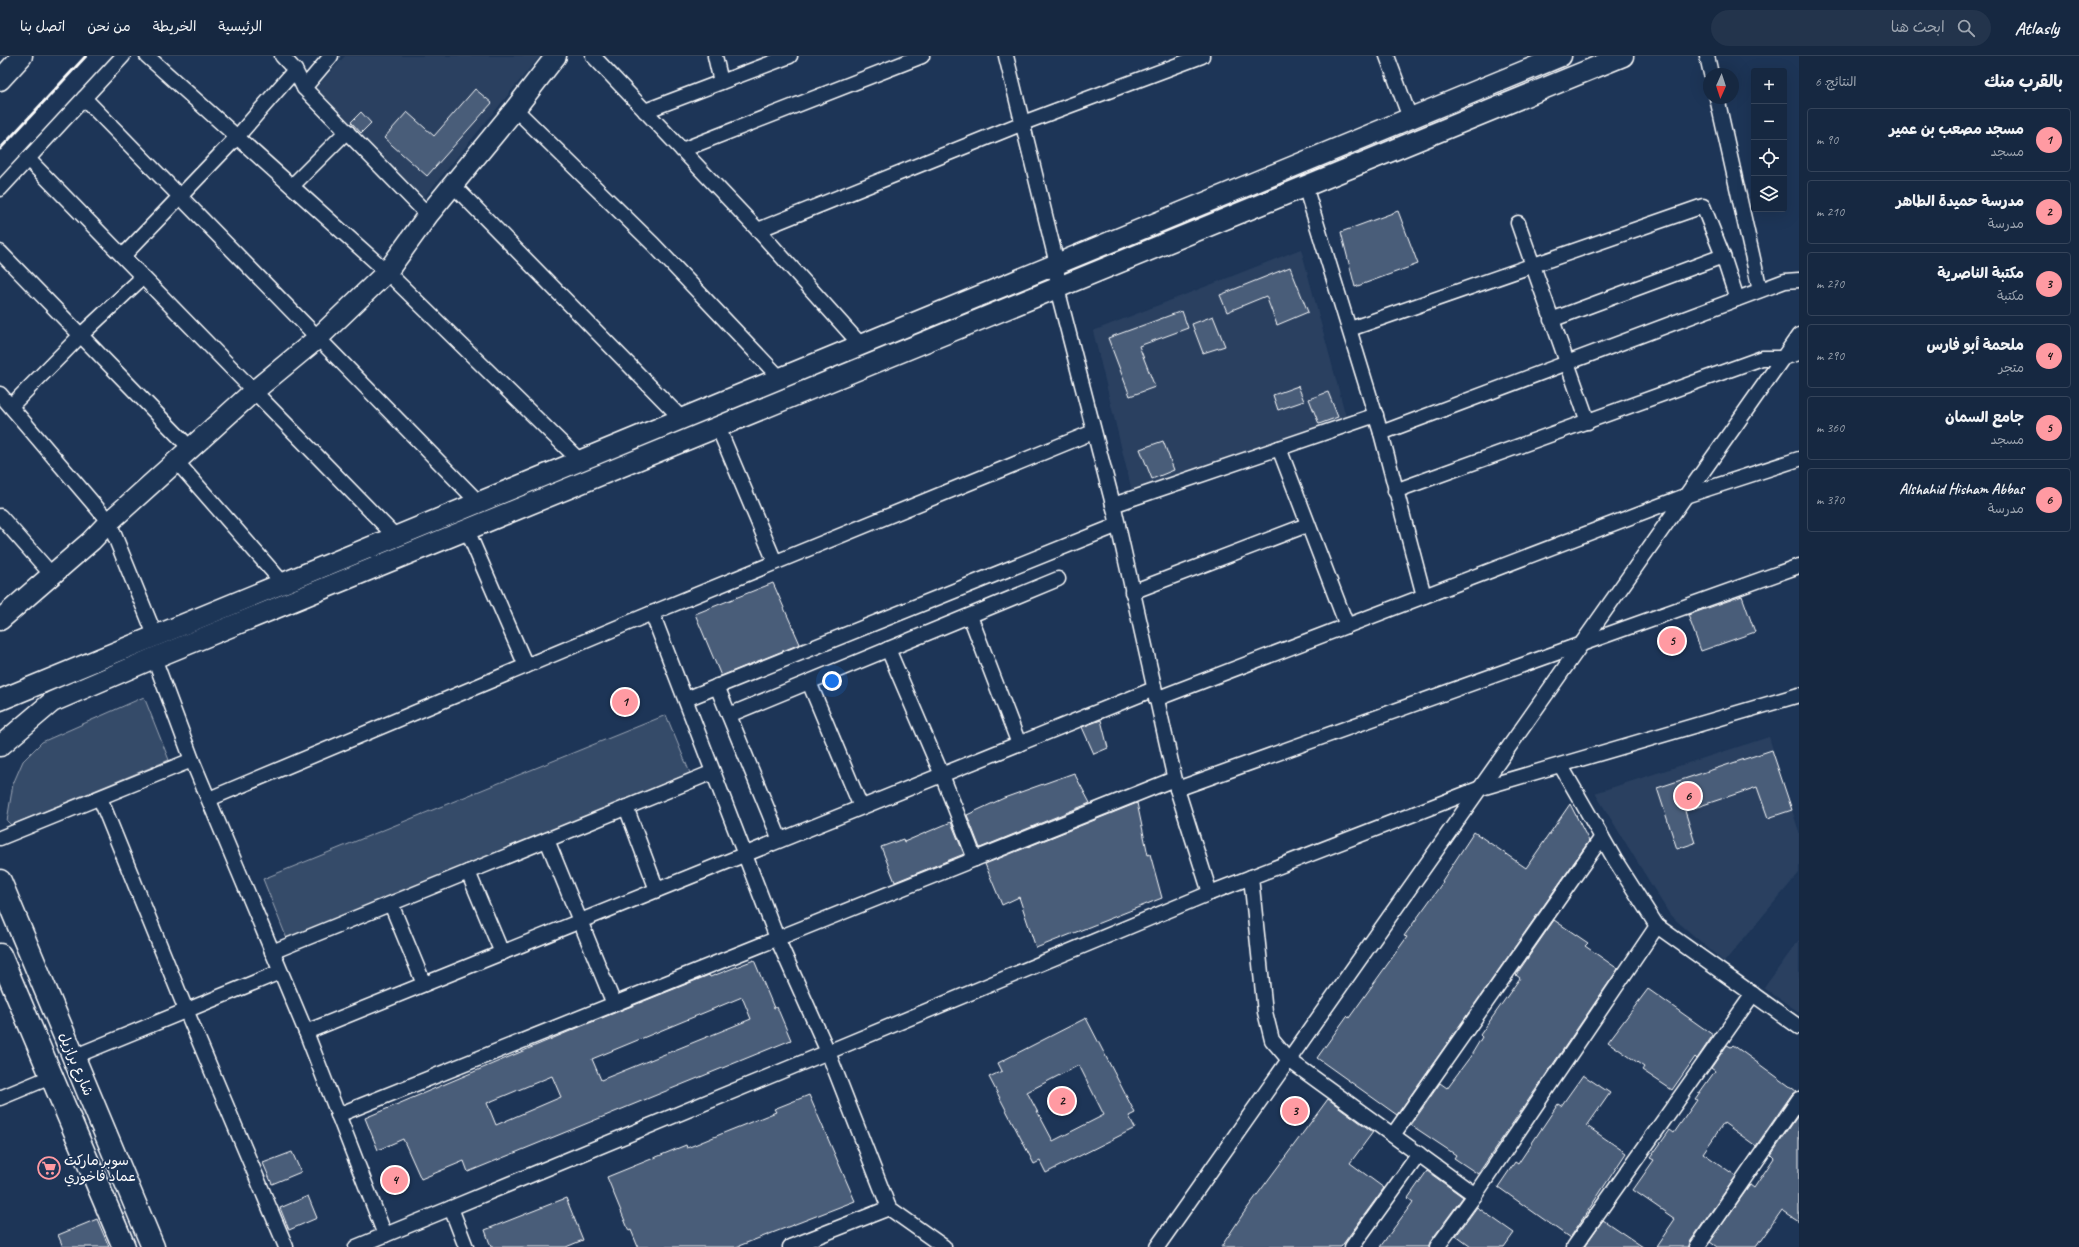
<!DOCTYPE html>
<html lang="ar">
<meta charset="utf-8">
<style>
:root{--surface:#162841;--page:#23344c;--text:#f1f3f6;--muted:#9ea6b1;--line:#35445a;--accent:#ff9aa2}
body{margin:0;font-family:Caveat,"Playpen Sans Arabic",sans-serif;background:var(--page);color:var(--text);direction:rtl}
.controls{position:absolute;right:12px;top:12px;display:grid;overflow:hidden;border-radius:4px;box-shadow:0 4px 16px #0002}
.controls button{width:36px;height:36px;display:grid;place-items:center;padding:0;border:0;border-bottom:1px solid var(--line);background:var(--surface);color:var(--text);font:20px sans-serif}
.compass{position:absolute;left:1703px;top:12px;width:36px;height:36px;border-radius:50%;background:var(--surface);box-shadow:0 4px 16px #0002;rotate:183deg}
.you{position:absolute;left:832px;top:625px;width:14px;height:14px;margin:-10px;border:3px solid #fff;border-radius:50%;background:#1a73e8;box-shadow:0 0 0 6px #1a73e833}
.badge{display:grid;place-items:center;width:26px;height:26px;border-radius:50%;background:var(--accent);color:#111;font-size:13px;font-weight:700}
.pin{position:absolute;translate:-50% -50%;border:2px solid #fff;box-shadow:0 1px 4px #0006}
.list{margin:0;padding:0;list-style:none}
h2{display:flex;justify-content:space-between;align-items:center;height:52px;margin:0;padding:0 16px;font-size:17px}
h2 small{font-size:13px;font-weight:400;color:var(--muted)}
.list li{display:grid;grid-template-columns:26px 1fr auto;gap:12px;align-items:center;box-sizing:border-box;height:64px;margin:0 8px 8px;padding:0 8px;border:1px solid var(--line);border-radius:4px}
.list b{display:block;font-size:15px;white-space:nowrap}
.list p{margin:0;font-size:13px;white-space:nowrap;color:var(--muted)}
.list em{font-size:13px;font-style:normal;color:var(--muted)}
.icon{flex:none;width:22px;height:22px;fill:none;stroke:currentColor;stroke-width:2;stroke-linecap:round;stroke-linejoin:round}
.map{position:relative;flex:none;width:1799px;height:1191px;overflow:hidden;direction:ltr}
header{display:flex;align-items:center;gap:24px;box-sizing:border-box;height:56px;padding:0 20px;background:var(--surface);border-bottom:1px solid var(--line)}
header strong{font-size:19px}
nav{display:flex;gap:22px;margin-inline-start:auto;font-size:14px}
.search{width:280px;height:36px;background:var(--page);display:flex;align-items:center;gap:10px;box-sizing:border-box;padding:0 14px;border-radius:22px;color:var(--muted);font-size:15px}
main{display:flex}
aside{flex:1;background:var(--surface)}
.map>svg:first-child{display:block}
.built{fill:#2a4161}
.green{fill:#364b69;stroke:#9aa5b4}
.building{fill:#4a5d79;stroke:#fff;fill-rule:evenodd}
.lines{fill:none;stroke-linecap:round;stroke-linejoin:round}
.street-casing{stroke:#fff;stroke-width:17}
.secondary-casing{stroke:#fff;stroke-width:23}
.highway-casing{stroke:#fff;stroke-width:25}
.street{stroke:#1d3557;stroke-width:14}
.secondary{stroke:#1d3557;stroke-width:20}
.highway{stroke:#1d3557;stroke-width:22}
.rail{stroke:#fff;stroke-width:3}
.labels{text-anchor:middle;dominant-baseline:central;stroke-width:3.5;stroke-linejoin:round;paint-order:stroke}
.street-label{font-size:14px;fill:#fff;stroke:#1d3557}
.poi-label{font-size:14px;fill:#fff;stroke:#1d3557;text-anchor:start}
</style>
<header>
<strong>Atlasly</strong>
<div class="search"><svg class="icon" aria-label="search" viewBox="0 0 24 24"><circle cx="10" cy="10" r="6"/><path d="M15 15l6 6"/></svg>ابحث هنا</div>
<nav><a>الرئيسية</a><a>الخريطة</a><a>من نحن</a><a>اتصل بنا</a></nav>
</header>
<main>
<aside>
<h2>بالقرب منك<small>النتائج: 6</small></h2>
<ul class="list">
<li><span class="badge">1</span><div><b>مسجد مصعب بن عمير</b><p>مسجد</p></div><em>90 m</em></li>
<li><span class="badge">2</span><div><b>مدرسة حميدة الطاهر</b><p>مدرسة</p></div><em>210 m</em></li>
<li><span class="badge">3</span><div><b>مكتبة الناصرية</b><p>مكتبة</p></div><em>270 m</em></li>
<li><span class="badge">4</span><div><b>ملحمة أبو فارس</b><p>متجر</p></div><em>290 m</em></li>
<li><span class="badge">5</span><div><b>جامع السمان</b><p>مسجد</p></div><em>360 m</em></li>
<li><span class="badge">6</span><div><b>Alshahid Hisham Abbas</b><p>مدرسة</p></div><em>370 m</em></li>
</ul>
</aside>
<div class="map">
<svg width="1799" height="1191" viewBox="0 0 1799 1191">
<rect width="100%" height="100%" fill="#1d3557"/>
<filter id="ink" filterUnits="userSpaceOnUse"><feTurbulence type="fractalNoise" baseFrequency=".025" numOctaves="2"/><feDisplacementMap in="SourceGraphic" scale="8" xChannelSelector="R" yChannelSelector="G"/><feConvolveMatrix kernelMatrix="1 2 1 2 8 2 1 2 1" color-interpolation-filters="sRGB"/></filter>
<g filter="url(#ink)">
<!-- built -->
<g class="built">
<path d="M345,0H540L421,145L313,35Z"/>
<path d="M1301,193L1346,361L1132,435L1093,275Z"/>
<path d="M1769,681L1799,776V817L1724,906L1670,859L1595,737Z"/>
<path d="M1799,884V956L1764,932Z"/>
</g>
<!-- green -->
<g class="green">
<path d="M144,641L169,704L11,769L7,765L13,728L23,705L42,686Z"/>
<path d="M666,659L690,717L287,883L263,823Z"/>
</g>
<!-- building -->
<g class="building">
<path d="M475,33L492,47L427,120L384,82L407,56L434,80Z"/>
<path d="M361,56L371,67L361,77L351,66Z"/>
<path d="M1398,155L1418,208L1355,231L1341,176Z"/>
<path d="M1290,211L1308,256L1277,269L1266,240L1227,256L1220,239Z"/>
<path d="M1182,255L1188,272L1139,290L1155,331L1130,340L1108,282Z"/>
<path d="M1213,260L1225,290L1203,297L1192,268Z"/>
<path d="M1298,330L1304,345L1278,354L1273,339Z"/>
<path d="M1328,336L1338,361L1319,368L1309,343Z"/>
<path d="M1163,385L1174,414L1152,423L1140,393Z"/>
<path d="M773,527L800,588L721,620L695,558Z"/>
<path d="M1742,540L1755,576L1701,595L1688,559Z"/>
<path d="M1101,664L1108,692L1094,698L1082,671Z"/>
<path d="M1772,694L1792,754L1768,762L1757,731L1685,755L1695,787L1677,793L1657,732Z"/>
<path d="M1074,717L1090,747L980,792L967,759L1004,742Z"/>
<path d="M1137,747L1148,799L1150,798L1162,842L1036,892L1019,841L1002,849L985,808Z"/>
<path d="M1570,748L1589,785L1397,1059L1317,1002L1347,960L1349,962L1407,881L1404,880L1443,826L1442,825L1474,776L1526,812Z"/>
<path d="M951,766L964,798L895,826L881,791L903,783L904,786Z"/>
<path d="M1554,864L1588,887L1585,890L1618,913L1478,1118L1454,1102L1456,1099L1411,1069L1440,1027L1447,1032L1470,1001L1482,981L1480,979L1520,922L1516,919Z"/>
<path d="M754,904L774,952L777,951L791,984L468,1116L464,1105L421,1123L403,1083L378,1094L365,1062L582,970L709,919L710,921ZM742,941L751,963L601,1024L592,1003ZM552,1020L561,1041L496,1069L487,1047Z"/>
<path d="M1648,933L1713,979L1697,1003L1695,1001L1672,1034L1642,1014L1644,1011L1608,986Z"/>
<path d="M1086,962L1135,1057L1129,1060L1135,1072L1046,1117L1040,1105L1034,1108L989,1021L1002,1015L998,1007ZM1079,1009L1104,1059L1053,1085L1027,1036Z"/>
<path d="M1727,989L1731,991L1733,989L1796,1035L1792,1038L1756,1090L1724,1067L1703,1097L1736,1120L1690,1186L1689,1191H1656L1675,1163L1633,1134L1654,1104L1650,1102L1670,1074L1674,1077L1697,1044L1695,1043L1715,1015L1711,1012Z"/>
<path d="M1583,1019L1610,1037L1587,1070L1626,1097L1570,1182L1498,1131L1515,1106L1518,1108L1558,1048L1561,1050Z"/>
<path d="M809,1039L855,1145L736,1191H638L631,1174L629,1175L607,1121L686,1089L687,1092L726,1076L776,1056L774,1053Z"/>
<path d="M1328,1043L1373,1076L1350,1107L1384,1132L1341,1191H1221L1243,1158Z"/>
<path d="M1799,1058V1165L1782,1154L1756,1191H1717L1710,1186L1750,1129L1754,1132L1774,1102L1771,1099Z"/>
<path d="M292,1096L301,1116L272,1128L263,1107Z"/>
<path d="M1427,1115L1463,1141L1430,1186L1429,1191H1380L1413,1146L1408,1142Z"/>
<path d="M308,1140L317,1162L289,1174L280,1152Z"/>
<path d="M566,1142L583,1184L566,1191H491L485,1174Z"/>
<path d="M1477,1151L1514,1177L1504,1191H1471L1456,1180Z"/>
<path d="M97,1163L109,1191H63L58,1179Z"/>
<path d="M1603,1164L1643,1191H1584Z"/>
</g>
<g class="lines">
<!-- street casing -->
<g class="street-casing">
<g id="street">
<path d="M147,0L387,216L579,404"/>
<path d="M282,0L295,14L304,32L428,159"/>
<path d="M593,0L758,174L860,288"/>
<path d="M715,0L721,26"/>
<path d="M1006,0L1057,208V232L1115,456L1177,733L1210,837"/>
<path d="M1387,0L1410,62"/>
<path d="M1707,0L1711,18"/>
<path d="M304,32L331,0"/>
<path d="M84,42L478,446"/>
<path d="M1717,42L1760,234"/>
<path d="M515,53L653,188L780,322"/>
<path d="M645,55L790,0"/>
<path d="M682,94L922,0"/>
<path d="M28,103L395,480"/>
<path d="M453,129L681,362"/>
<path d="M292,130L347,75"/>
<path d="M1305,130L1381,377L1424,540"/>
<path d="M0,133L123,0"/>
<path d="M1518,167L1588,366"/>
<path d="M758,174L1023,67L1202,0"/>
<path d="M0,196L191,393"/>
<path d="M123,200L237,81L295,14"/>
<path d="M1551,264L1723,200"/>
<path d="M1350,273L1703,150L1723,200L1737,243"/>
<path d="M0,338L109,466L155,579"/>
<path d="M11,350L81,279L143,221"/>
<path d="M718,371L775,506"/>
<path d="M1381,377L1785,225L1799,224"/>
<path d="M1279,392L1347,570"/>
<path d="M177,406L282,526"/>
<path d="M1395,435L1762,302H1783L1799,297"/>
<path d="M1113,449L1376,359"/>
<path d="M0,460L52,519"/>
<path d="M467,474L526,610"/>
<path d="M1132,536L1307,469"/>
<path d="M652,557L777,882L828,996L1210,837L1478,733L1799,639"/>
<path d="M970,560L1019,688"/>
<path d="M888,593L942,719L975,803"/>
<path d="M154,602L192,704L306,976L385,1179L451,1152L466,1191"/>
<path d="M809,626L861,751"/>
<path d="M717,630L780,784"/>
<path d="M686,643L1118,469"/>
<path d="M1156,643L1685,440L1799,403"/>
<path d="M729,659L1058,523"/>
<path d="M1561,710L1615,804L1657,870L1799,971"/>
<path d="M1177,733L1799,510"/>
<path d="M100,742L186,954L286,1191"/>
<path d="M209,743L652,557L1093,376"/>
<path d="M626,751L657,834"/>
<path d="M0,782L192,704"/>
<path d="M547,784L614,948"/>
<path d="M468,816L502,897"/>
<path d="M1251,821L1265,956L1272,984L1289,1004L1475,1139"/>
<path d="M391,848L424,928"/>
<path d="M272,896L713,716"/>
<path d="M306,976L1154,633"/>
<path d="M73,1001L280,916"/>
<path d="M0,1042L53,1020"/>
<path d="M338,1059L1174,723"/>
<path d="M1393,1079L1602,781"/>
<path d="M451,1152L828,996L889,1152L790,1191"/>
<path d="M889,1152L944,1191"/>
<path d="M356,1191L385,1179"/>
<path d="M1157,1191L1799,279"/>
<path d="M1352,1191L1419,1098"/>
<path d="M1437,1191L1475,1139L1657,870"/>
<path d="M1574,1191L1753,938"/>
<path d="M1697,1191L1799,1043"/>
</g>
</g>
<!-- secondary casing -->
<g class="secondary-casing">
<g id="secondary">
<path d="M0,24L22,0"/>
<path d="M0,564L91,485L109,466L254,335L318,282L387,216L428,159L515,53L556,0"/>
<path d="M0,644L1561,0"/>
<path d="M0,690L52,646L154,602L1623,0"/>
</g>
</g>
<!-- highway casing -->
<g class="highway-casing">
<g id="highway">
<path d="M0,825L153,1191"/>
<path d="M0,899L124,1191"/>
</g>
</g>
<!-- street -->
<use href="#street" class="street"/>
<!-- secondary -->
<use href="#secondary" class="secondary"/>
<!-- highway -->
<use href="#highway" class="highway"/>
<!-- rail -->
<path class="rail" d="M0,93L86,0"/>
</g>
</g>
<!-- icons -->
<defs>
<g id="supermarket-ring" transform="scale(1.15)"><circle r="9.5" fill="#1d3557" stroke="#ff9aa2" stroke-width="1.5"/><path d="M-6-5.5h2.5l.6 2H6L4.5 2H-2.5L-4.4-4H-6ZM-1.5 3.2a1.3 1.3 0 1 0 .1 0ZM3 3.2a1.3 1.3 0 1 0 .1 0Z" fill="#ff9aa2"/></g>
</defs>
<g fill-rule="evenodd">
<use href="#supermarket-ring" x="49" y="1112"/>
</g>
<g class="labels">
<!-- street labels -->
<g class="street-label">
<text transform="translate(76 1008) rotate(67)">شارع برازيل</text>
</g>
<!-- poi labels -->
<g class="poi-label">
<text x="64" y="1104">سوبر ماركت<tspan x="64" dy="16">عماد فاخوري</tspan></text>
</g>
</g>
</svg>
<div class="controls">
<button>+</button>
<button>−</button>
<button><svg class="icon" aria-label="locate" viewBox="0 0 24 24"><circle cx="12" cy="12" r="6"/><path d="M12 2v4M12 18v4M2 12h4M18 12h4"/></svg></button>
<button><svg class="icon" aria-label="layers" viewBox="0 0 24 24"><path d="M12 4l9 5-9 5-9-5zM3 14l9 5 9-5"/></svg></button>
</div>
<svg class="compass" viewBox="-18 -18 36 36"><path d="M0-13l5 13h-10z" fill="#e53935"/><path d="M0 13l5-13h-10z" fill="#9ea6b1"/></svg>
<div class="you"></div>
<div class="pin badge" style="left:625px;top:646px">1</div>
<div class="pin badge" style="left:1062px;top:1045px">2</div>
<div class="pin badge" style="left:1295px;top:1055px">3</div>
<div class="pin badge" style="left:395px;top:1124px">4</div>
<div class="pin badge" style="left:1672px;top:585px">5</div>
<div class="pin badge" style="left:1688px;top:740px">6</div>
</div>
</main>
